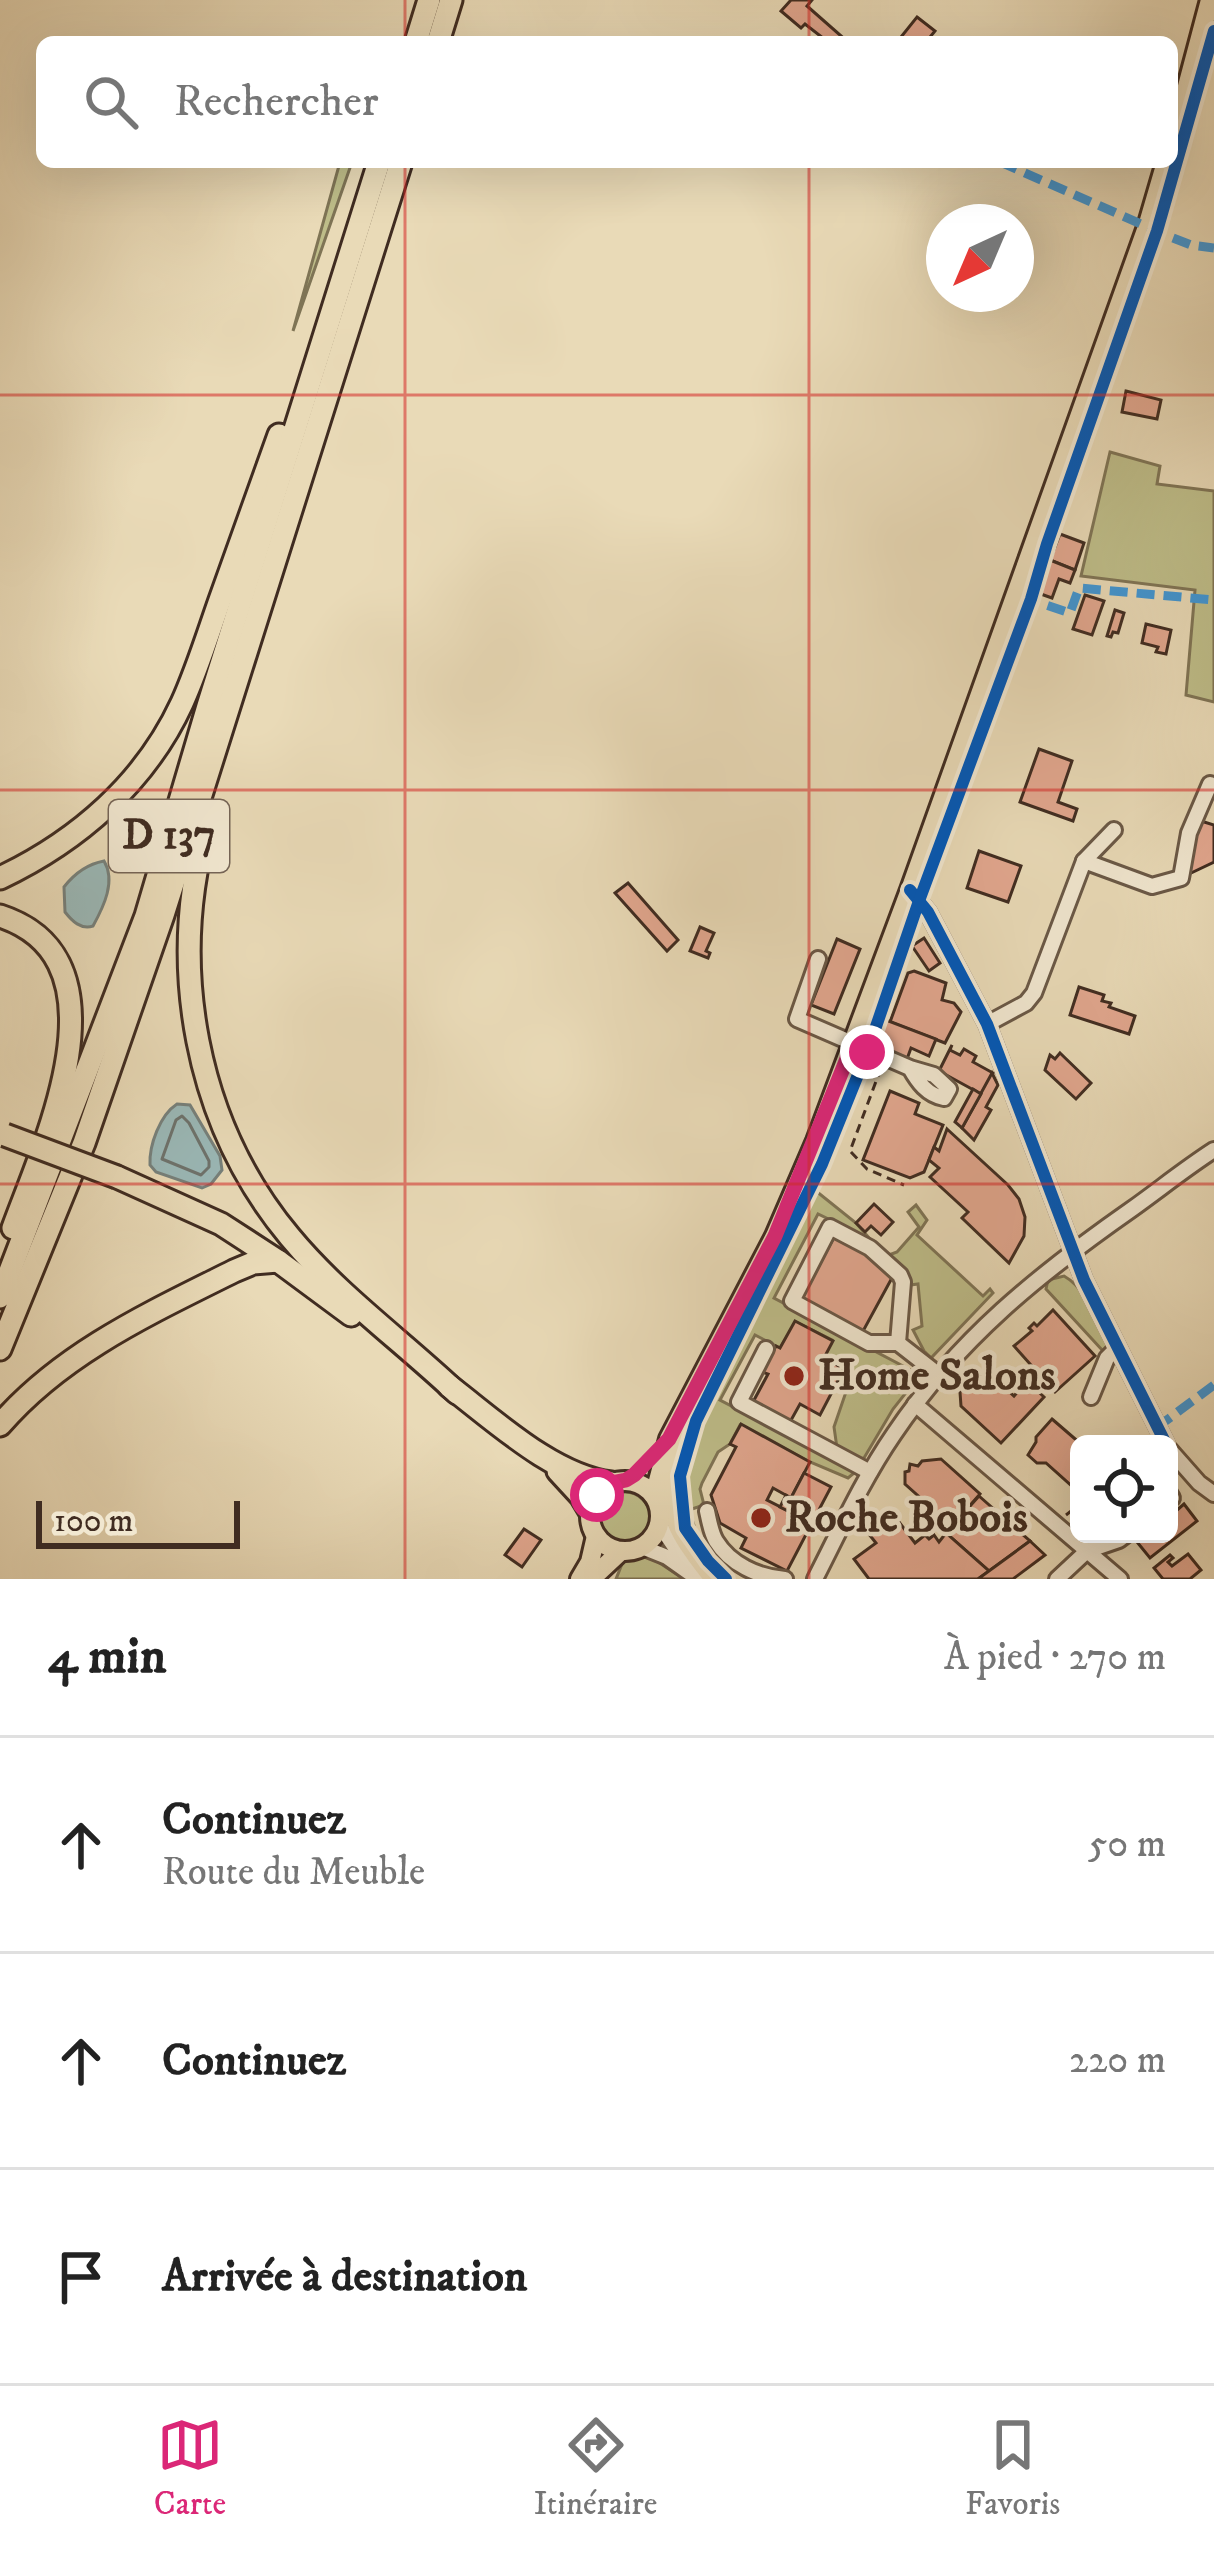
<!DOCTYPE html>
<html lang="fr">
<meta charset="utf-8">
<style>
:root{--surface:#fff;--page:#f6f6f6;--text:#222;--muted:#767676;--line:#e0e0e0;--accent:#db2777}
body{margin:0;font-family:"IM FELL DW Pica",serif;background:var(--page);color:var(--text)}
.controls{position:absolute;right:36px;bottom:36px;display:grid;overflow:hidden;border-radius:18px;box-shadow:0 12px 48px #0002}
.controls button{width:108px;height:108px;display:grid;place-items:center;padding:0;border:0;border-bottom:3px solid var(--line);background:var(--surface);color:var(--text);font:60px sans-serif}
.compass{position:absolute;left:926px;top:204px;width:108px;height:108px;border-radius:50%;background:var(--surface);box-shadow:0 12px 48px #0002;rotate:224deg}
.scale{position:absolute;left:36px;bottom:30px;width:204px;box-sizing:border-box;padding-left:12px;border:6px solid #402c21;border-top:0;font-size:33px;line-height:42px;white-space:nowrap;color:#402c21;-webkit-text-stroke:9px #f1e7d0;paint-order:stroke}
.stop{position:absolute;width:36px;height:36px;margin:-27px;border:9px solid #db2777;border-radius:50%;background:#fff}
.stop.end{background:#db2777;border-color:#fff;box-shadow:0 3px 12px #0008}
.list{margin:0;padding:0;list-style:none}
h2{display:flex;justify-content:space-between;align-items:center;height:156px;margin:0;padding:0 48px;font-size:51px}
h2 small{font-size:39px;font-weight:400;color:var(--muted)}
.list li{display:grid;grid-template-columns:78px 1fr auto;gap:36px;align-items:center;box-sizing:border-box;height:216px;padding:0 48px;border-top:3px solid var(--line)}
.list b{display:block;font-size:45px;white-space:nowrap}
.list p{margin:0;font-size:39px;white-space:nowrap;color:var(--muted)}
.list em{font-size:39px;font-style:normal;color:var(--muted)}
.icon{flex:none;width:66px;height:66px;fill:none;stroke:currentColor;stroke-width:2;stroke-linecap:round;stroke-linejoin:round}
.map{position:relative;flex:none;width:1214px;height:1579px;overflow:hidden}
.search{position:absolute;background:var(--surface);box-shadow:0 12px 48px #0002;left:36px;right:36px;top:36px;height:132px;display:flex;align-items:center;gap:30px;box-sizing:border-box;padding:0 42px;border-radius:18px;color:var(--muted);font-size:45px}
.sheet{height:804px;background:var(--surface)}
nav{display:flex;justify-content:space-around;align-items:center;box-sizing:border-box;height:168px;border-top:3px solid var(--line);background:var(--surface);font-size:33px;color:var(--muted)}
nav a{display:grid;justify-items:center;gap:6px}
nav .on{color:var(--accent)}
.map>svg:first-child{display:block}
.green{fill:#bebd89;stroke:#7f7455;stroke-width:3}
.water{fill:#9ab8b7;stroke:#76807b;stroke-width:3}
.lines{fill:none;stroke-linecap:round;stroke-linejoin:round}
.shore{stroke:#6d726c;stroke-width:3}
.building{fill:#e2a78f;stroke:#402c21;stroke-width:3}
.minor-casing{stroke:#6a5846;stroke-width:20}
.major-casing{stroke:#402c21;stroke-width:24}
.highway-casing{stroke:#402c21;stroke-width:27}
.path{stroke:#402c21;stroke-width:3;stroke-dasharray:9 6;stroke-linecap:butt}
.minor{stroke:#f1e7d0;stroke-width:14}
.major{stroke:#e9dab7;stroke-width:18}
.highway{stroke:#e9dab7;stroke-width:21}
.highway-bridge-casing{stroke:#402c21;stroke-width:27;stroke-linecap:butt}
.highway-bridge{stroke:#e9dab7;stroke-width:21}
.quiet{stroke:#3f96d5;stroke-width:9;stroke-dasharray:18 9;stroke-linecap:butt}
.cycleway-casing{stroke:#f1e7d0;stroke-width:20}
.cycleway{stroke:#0057b8;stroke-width:12}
.route{stroke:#db2777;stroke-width:15}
.grid{fill:none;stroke:#d62828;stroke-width:3;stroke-opacity:0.55}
.poi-dot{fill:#8f2418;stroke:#f1e7d0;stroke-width:4.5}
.labels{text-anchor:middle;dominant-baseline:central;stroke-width:9;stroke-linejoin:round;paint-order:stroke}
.shield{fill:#f1e7d0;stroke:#756456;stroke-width:3}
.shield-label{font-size:42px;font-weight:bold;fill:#402c21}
.poi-label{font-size:45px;font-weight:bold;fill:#402c21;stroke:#f1e7d0;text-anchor:start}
</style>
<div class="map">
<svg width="1214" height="1579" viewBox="0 0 1214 1579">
<rect width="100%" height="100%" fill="#e9dab7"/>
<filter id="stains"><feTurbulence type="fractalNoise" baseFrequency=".00167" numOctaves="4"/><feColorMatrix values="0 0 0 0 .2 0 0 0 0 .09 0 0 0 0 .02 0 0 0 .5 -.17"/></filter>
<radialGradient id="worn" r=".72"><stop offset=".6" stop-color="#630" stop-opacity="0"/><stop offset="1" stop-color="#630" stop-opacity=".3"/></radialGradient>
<!-- green -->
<g class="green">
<path d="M340,162H352L293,331Z"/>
<path d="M1110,452L1160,466L1157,484L1214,491V702L1186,695L1195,590L1081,576Z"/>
<path d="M811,1187L856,1223L870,1239L818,1214L774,1298L920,1375L893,1409L864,1458L860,1459L837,1448L834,1427L846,1392L835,1385L824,1358L832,1340L796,1322L780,1348L755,1335L720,1400L852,1469L854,1473L848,1478L810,1462L740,1425L730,1444L718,1452L702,1483L700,1489L704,1505L689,1510L701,1547L733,1579H716L664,1483L668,1468Z"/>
<path d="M916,1205L927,1220L917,1235L983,1296L990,1289L993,1293L931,1358L924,1351L913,1330L922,1326L918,1284L910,1285L905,1273L889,1255L897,1252L919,1227L908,1212Z"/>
<path d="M1064,1276C1087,1289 1095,1318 1106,1341L1107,1346L1103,1351L1046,1289L1048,1280Z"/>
<circle cx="625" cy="1517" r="25"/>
<path d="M649,1556L684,1579H616L624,1559Z"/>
</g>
<!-- water -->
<g class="water">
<path d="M104,861C116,881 104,906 93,926C81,930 72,921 65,912L64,887C74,874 88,864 104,861Z"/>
<path d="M177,1104L190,1105L220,1156L222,1170L211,1184L202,1188L156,1172L150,1165C149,1145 160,1115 177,1104Z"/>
</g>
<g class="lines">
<!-- shore -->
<path class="shore" d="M182,1116L189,1123L209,1161V1167L201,1175L162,1159L176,1120Z"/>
</g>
<!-- building -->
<g class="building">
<path d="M791,0H812L807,6L848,42H828L805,24L801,28L781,11Z"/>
<path d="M917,17L935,31L926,42H897Z"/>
<path d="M1126,391L1161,400L1157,419L1122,412Z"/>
<path d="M1060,534L1084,543L1075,570L1050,560Z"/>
<path d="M1050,560L1075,570L1070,583L1059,579L1052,598L1038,593Z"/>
<path d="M1085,595L1104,601L1092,635L1073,629Z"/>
<path d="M1115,610L1124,613L1118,633L1113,632L1111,637L1107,636Z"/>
<path d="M1146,624L1171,630L1166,654L1156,652L1158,647L1142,643Z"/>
<path d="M1039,749L1072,761L1058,802L1077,809L1073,821L1020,802Z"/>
<path d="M1201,821L1214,825V862L1189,874L1195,838Z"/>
<path d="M979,851L1021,866L1008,902L967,888Z"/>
<path d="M628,883L678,940L667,951L615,893Z"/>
<path d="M700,927L714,933L706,951L710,953L708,958L690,951Z"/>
<path d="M924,938L940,963L929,971L912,946Z"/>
<path d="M837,939L860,949L834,1014L811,1005Z"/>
<path d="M914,971L946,983L942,1000L954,1003L961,1012L945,1043L890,1022L908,973Z"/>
<path d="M1079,987L1104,995L1102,1001L1111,1003L1109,1007L1135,1016L1129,1034L1070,1015Z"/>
<path d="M886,1020L936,1039L929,1056L911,1048L907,1059L875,1047Z"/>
<path d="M952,1045L950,1050L960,1055L964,1049L976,1056L973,1062L993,1073L981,1094L939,1071Z"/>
<path d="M1060,1053L1091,1083L1076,1099L1045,1070L1050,1055L1055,1059Z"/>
<path d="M992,1073L998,1085L986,1107L991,1110L974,1140L962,1128Z"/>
<path d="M973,1089L981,1094L962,1128L955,1122Z"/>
<path d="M890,1091L919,1103L915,1114L943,1125L924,1172L910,1178L863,1160Z"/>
<path d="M947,1129L1008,1185L1019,1199L1025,1217L1024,1236L1009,1263L962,1218L968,1212L930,1177L939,1168L929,1160L934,1147L939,1151Z"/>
<path d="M874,1204L893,1222L881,1235L871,1226L865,1232L856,1223Z"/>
<path d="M835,1235L867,1252L893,1276L862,1333L801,1300Z"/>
<path d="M1053,1310L1095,1356L1055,1392L1014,1346L1032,1331L1029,1328L1034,1323L1037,1326Z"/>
<path d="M795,1321L833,1341L824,1358L844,1369L820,1415L800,1404L790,1422L753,1402L768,1374L762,1372L776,1346L780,1348Z"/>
<path d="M977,1374H990L1014,1396L1027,1381L1044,1397L1001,1443L961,1406L960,1392Z"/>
<path d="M1052,1419L1081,1444L1079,1480L1073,1487L1046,1463H1037L1028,1455L1036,1442V1437Z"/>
<path d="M741,1424L810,1462L791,1498L773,1488L767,1500L812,1523L787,1571L741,1548L746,1538L720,1523L711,1495L736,1447L730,1444Z"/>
<path d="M941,1459L980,1494L952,1526L905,1484V1472L909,1471L910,1464L918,1466L922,1461Z"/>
<path d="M804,1473L831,1487L812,1523L780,1507L786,1495L791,1498Z"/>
<path d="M979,1496L1030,1541L989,1571L946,1533Z"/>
<path d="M1184,1504L1197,1521L1150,1558L1137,1542L1147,1534H1169V1517Z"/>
<path d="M893,1514L915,1543L925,1535L929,1539L934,1535L939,1542L946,1533L989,1571L978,1579H869L854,1559L876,1543L868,1533Z"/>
<path d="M524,1529L541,1540L522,1567L505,1555Z"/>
<path d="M1030,1541L1045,1555L1013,1579H978Z"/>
<path d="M1188,1554L1201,1570L1190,1579H1163L1154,1568L1170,1555L1173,1558L1168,1562L1172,1566Z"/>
</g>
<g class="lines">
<!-- minor casing -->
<g class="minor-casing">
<g id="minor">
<path d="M1084,861L1152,886L1181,878L1189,833L1210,784"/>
<path d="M910,890L928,912L987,1024L1084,1280L1166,1444"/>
<path d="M818,959L797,1019L910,1068C918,1082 927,1095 944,1098L949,1089L934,1075L910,1068"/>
<path d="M987,1024L1026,1003L1034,993L1084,861L1114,830"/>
<path d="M898,1343H869L792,1301L830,1227L870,1248L900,1275L903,1282L898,1343L939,1375"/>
<path d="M766,1349L739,1402L870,1472"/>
<path d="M1091,1397L1107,1358L1117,1348"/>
<path d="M915,1404L1120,1579"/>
<path d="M1169,1449L1199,1483L1214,1494"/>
<path d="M1169,1493L1172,1498L1169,1500"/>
<path d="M707,1511C709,1520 711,1533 716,1541C730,1564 758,1577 785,1579"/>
<path d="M659,1524L674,1546L698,1568"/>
<path d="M642,1547L667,1557L698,1579"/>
<path d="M815,1579C840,1530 863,1479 894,1434C958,1339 1039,1274 1132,1209C1160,1189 1186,1168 1214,1150"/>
<path d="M1057,1579L1087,1551L1119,1540L1127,1534"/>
</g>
</g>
<!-- major casing -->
<g class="major-casing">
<g id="major">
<path d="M1172,143L1210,0"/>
<path d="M676,1428C677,1434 679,1441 679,1447C679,1459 670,1471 669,1484C668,1523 692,1551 714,1579"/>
<circle cx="625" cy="1516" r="35"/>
<path d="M654,1496L669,1439L775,1236L816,1141L910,890L1147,227L1166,162"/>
<path d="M580,1579L590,1562L596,1536"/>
<path d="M591,1579L621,1551"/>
</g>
</g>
<!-- highway casing -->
<g class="highway-casing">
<g id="highway">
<path d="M416,42L429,0"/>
<path d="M438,42L451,0"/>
<path d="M207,824C167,966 195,1123 290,1237C338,1295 402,1341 457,1393"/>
<path d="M0,878C78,841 145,783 182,703C197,670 208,634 220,600C240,545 259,490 279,435"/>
<path d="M0,916C132,959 44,1143 13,1228"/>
<path d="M117,1177L221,1224L278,1261L351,1315"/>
<path d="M0,1297L146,916L208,706L379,162"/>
<path d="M0,1349L84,1143L163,915L401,162"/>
<path d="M449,1386C494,1420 553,1476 611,1483"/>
<path d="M0,1425C62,1353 150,1313 234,1271L253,1263L278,1261"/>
<path d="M558,1471L581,1496L590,1511"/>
</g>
</g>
<!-- path -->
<g class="path">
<path d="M881,1068L850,1151L867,1169L904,1185"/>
<path d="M1066,1515L1079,1505"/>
</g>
<!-- minor -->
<use href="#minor" class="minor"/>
<!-- major -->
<use href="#major" class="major"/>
<!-- highway -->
<use href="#highway" class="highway"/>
<!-- highway-bridge casing -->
<g class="highway-bridge-casing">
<path id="highway-bridge" d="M5,1135L117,1177"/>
</g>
<!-- highway-bridge -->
<use href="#highway-bridge" class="highway-bridge"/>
<!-- quiet -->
<g class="quiet">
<path d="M1000,162L1173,238L1191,245L1214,248"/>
<path d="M1022,597L1070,613L1079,588L1214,600"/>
<path d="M1156,1428L1214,1385"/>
</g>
<!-- cycleway casing -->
<g class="cycleway-casing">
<g id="cycleway">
<path d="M910,890L928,912L987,1024L1084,1280L1166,1444"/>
<path d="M726,1579L708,1561L685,1528L680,1476L696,1421L822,1164L868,1050L919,901L1031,599L1047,544L1157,231L1214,31"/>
</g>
</g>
<!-- cycleway -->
<use href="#cycleway" class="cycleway"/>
</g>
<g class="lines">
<!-- route -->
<path class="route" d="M597,1495L611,1483L626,1480L634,1475L669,1439L775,1236L853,1044L868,1050L867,1052"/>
</g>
<!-- grid -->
<path class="grid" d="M405,0V42M809,0V42M405,162V1579M809,162V1579M0,395H1214M0,790H1214M0,1184H1214"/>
<!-- markers -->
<g class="poi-dot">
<circle cx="794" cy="1376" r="12"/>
<circle cx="761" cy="1518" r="12"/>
</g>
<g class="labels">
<!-- shield labels -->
<rect class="shield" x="109" y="800" width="120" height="72" rx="9"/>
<g class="shield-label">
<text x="169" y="836">D 137</text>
</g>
<!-- poi labels -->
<g class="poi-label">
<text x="818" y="1376">Home Salons</text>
<text x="785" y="1518">Roche Bobois</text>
</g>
</g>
<rect width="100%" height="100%" filter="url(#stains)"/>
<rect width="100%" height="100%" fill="url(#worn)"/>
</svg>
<div class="controls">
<button><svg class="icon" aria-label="locate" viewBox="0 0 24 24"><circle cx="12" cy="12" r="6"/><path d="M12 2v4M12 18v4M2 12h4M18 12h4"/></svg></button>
</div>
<svg class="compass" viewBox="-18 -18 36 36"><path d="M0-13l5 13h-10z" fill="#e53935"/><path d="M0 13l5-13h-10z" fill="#767676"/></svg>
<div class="scale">100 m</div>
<div class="stop" style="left:597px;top:1495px"></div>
<div class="stop end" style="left:867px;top:1052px"></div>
<div class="search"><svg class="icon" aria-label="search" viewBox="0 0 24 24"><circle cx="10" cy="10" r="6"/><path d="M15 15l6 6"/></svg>Rechercher</div>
</div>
<section class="sheet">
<h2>4 min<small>À pied · 270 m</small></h2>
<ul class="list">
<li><svg class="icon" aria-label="ahead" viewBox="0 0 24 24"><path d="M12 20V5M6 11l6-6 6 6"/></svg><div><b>Continuez</b><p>Route du Meuble</p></div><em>50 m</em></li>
<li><svg class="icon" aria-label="ahead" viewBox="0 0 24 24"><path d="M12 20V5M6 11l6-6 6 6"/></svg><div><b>Continuez</b></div><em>220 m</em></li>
<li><svg class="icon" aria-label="arrive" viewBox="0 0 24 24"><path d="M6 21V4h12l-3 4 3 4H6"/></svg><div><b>Arrivée à destination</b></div></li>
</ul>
</section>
<nav>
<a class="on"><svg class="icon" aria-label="map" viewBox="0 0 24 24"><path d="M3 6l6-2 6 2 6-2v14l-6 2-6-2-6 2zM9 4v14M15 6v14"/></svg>Carte</a>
<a><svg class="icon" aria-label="directions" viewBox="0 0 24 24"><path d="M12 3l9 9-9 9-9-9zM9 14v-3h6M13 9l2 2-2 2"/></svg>Itinéraire</a>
<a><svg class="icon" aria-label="saved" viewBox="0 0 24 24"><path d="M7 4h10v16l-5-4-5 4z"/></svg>Favoris</a>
</nav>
